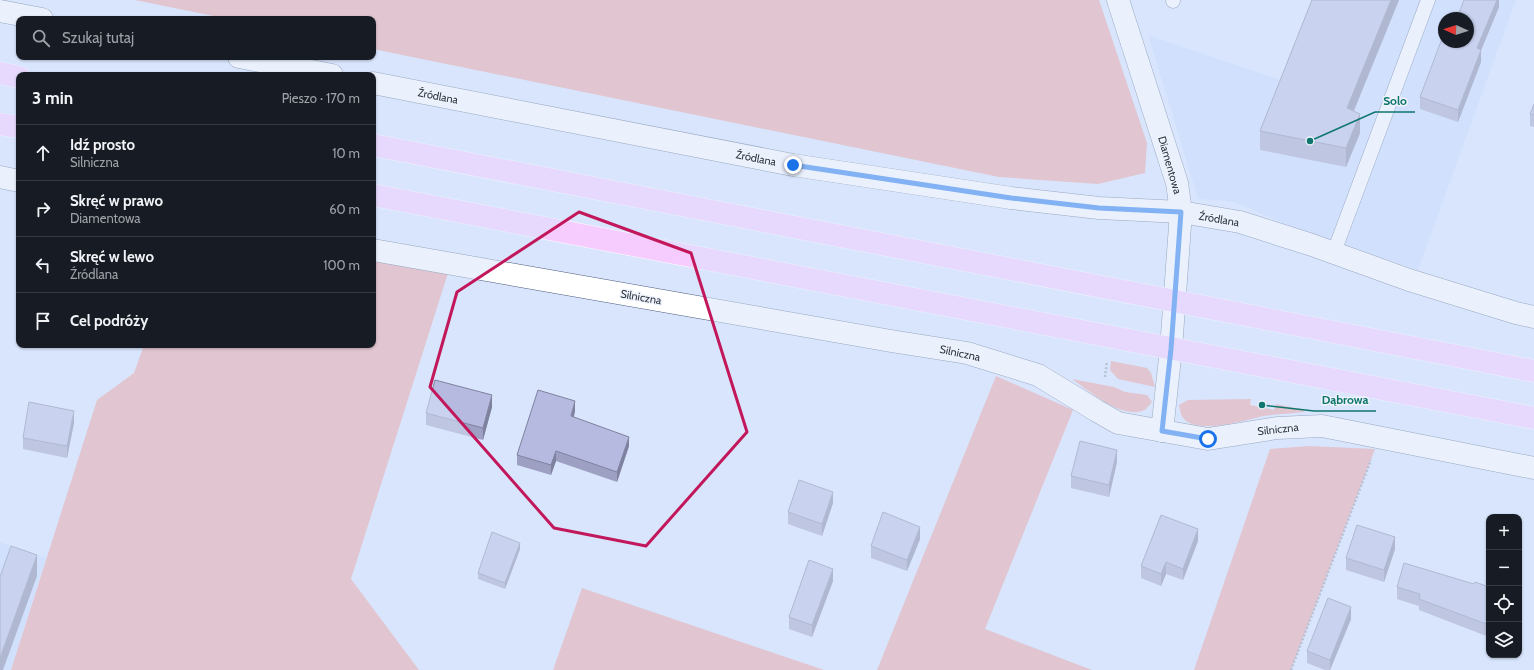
<!DOCTYPE html>
<html lang="pl">
<meta charset="utf-8">
<style>
:root{--surface:#171b24;--page:#242831;--text:#f1f3f6;--muted:#9ea1a6;--line:#363941}
body{margin:0;font-family:Cabin,sans-serif;background:var(--page);color:var(--text)}
.controls{position:absolute;right:12px;bottom:12px;display:grid;overflow:hidden;border-radius:8px;box-shadow:0 1px 3px #0004}
.controls button{width:36px;height:36px;display:grid;place-items:center;padding:0;border:0;border-bottom:1px solid var(--line);background:var(--surface);color:var(--text);font:20px sans-serif}
.compass{position:absolute;left:1438px;top:12px;width:36px;height:36px;border-radius:50%;background:var(--surface);box-shadow:0 1px 3px #0004;rotate:273deg}
.stop{position:absolute;width:12px;height:12px;margin:-9px;border:3px solid #1a73e8;border-radius:50%;background:#fff}
.stop.end{background:#1a73e8;border-color:#fff;box-shadow:0 1px 4px #0008}
.list{margin:0;padding:0;list-style:none}
h2{display:flex;justify-content:space-between;align-items:center;height:52px;margin:0;padding:0 16px;font-size:17px}
h2 small{font-size:13px;font-weight:400;color:var(--muted)}
.list li{display:grid;grid-template-columns:26px 1fr auto;gap:12px;align-items:center;box-sizing:border-box;height:56px;padding:0 16px;border-top:1px solid var(--line)}
.list b{display:block;font-size:15px;white-space:nowrap}
.list p{margin:0;font-size:13px;white-space:nowrap;color:var(--muted)}
.list em{font-size:13px;font-style:normal;color:var(--muted)}
.icon{flex:none;width:22px;height:22px;fill:none;stroke:currentColor;stroke-width:2;stroke-linecap:round;stroke-linejoin:round}
.map{position:relative;flex:none;width:1534px;height:670px;overflow:hidden}
.search{position:absolute;background:var(--surface);box-shadow:0 1px 3px #0004;left:16px;top:16px;width:360px;height:44px;display:flex;align-items:center;gap:10px;box-sizing:border-box;padding:0 14px;border-radius:8px;color:var(--muted);font-size:15px}
.panel{position:absolute;background:var(--surface);box-shadow:0 1px 3px #0004;left:16px;top:72px;width:360px;height:276px;border-radius:8px}
.map>svg:first-child{display:block}
.built{fill:#c8dcff;fill-rule:evenodd}
.green{fill:#ea9e9c}
.lines{fill:none;stroke-linecap:round;stroke-linejoin:round}
.service-casing{stroke:#4a5c7c;stroke-width:15}
.minor-casing{stroke:#4a5c7c;stroke-width:23}
.tertiary-casing{stroke:#4a5c7c;stroke-width:23}
.primary-casing{stroke:#fff;stroke-width:23}
.path{stroke:#8d97aa;stroke-width:2.5;stroke-dasharray:2 2;stroke-linecap:butt}
.service{stroke:#fff;stroke-width:14}
.minor{stroke:#fff;stroke-width:22}
.tertiary{stroke:#fff;stroke-width:22}
.primary{stroke:#f6cbfe;stroke-width:22}
.wall{fill:#9da0c2}
.shaded-wall{fill:#7f829e}
.building{fill:#b6bae1;stroke:#7f829e}
.route{stroke:#1a73e8;stroke-width:5}
.marked{fill:none;stroke:#c2185b;stroke-width:3;stroke-linejoin:round}
.labels{text-anchor:middle;dominant-baseline:central;stroke-width:3;stroke-linejoin:round;paint-order:stroke}
.street-label{font-size:11px;fill:#2e3644;stroke:#eef2fa}
.leader{fill:none;stroke:#0f766e;stroke-width:1.5}
.callout-dot{fill:#0f766e;stroke:#eef2fa;stroke-width:1.5}
.callout-label{font-size:12px;text-anchor:middle;font-weight:bold;fill:#0f766e;stroke:#eef2fa;stroke-width:3;stroke-linejoin:round;paint-order:stroke}
</style>
<div class="map">
<svg width="1534" height="670" viewBox="0 0 1534 670">
<rect width="100%" height="100%" fill="#d8e5fc"/>
<!-- built -->
<g class="built">
<path d="M1312,0H1516L1418,270L1288,225L1234,202L1198,199L1148,35L1280,80ZM1444,18H1468V42H1444Z"/>
<path d="M0,542L46,558L11,670H0Z"/>
</g>
<!-- green -->
<g class="green">
<path d="M135,0H1099L1147,143L1145,173L1098,184L999,177L373,49V19H228Z"/>
<path d="M373,259L448,273L351,579L419,670H11L97,400L134,373L144,345H373Z"/>
<path d="M1111,361L1147,368L1151,373L1155,387L1118,379L1110,370Z"/>
<path d="M996,376L1073,410L985,629L1092,670H877Z"/>
<path d="M1072,379L1114,387L1125,392L1147,395L1152,402C1150,404 1148,407 1146,409C1124,422 1089,391 1072,379Z"/>
<path d="M1251,399L1250,405L1274,410L1276,404L1305,410L1303,412C1290,414 1276,414 1263,416C1246,420 1190,438 1181,414C1180,412 1180,408 1179,405L1188,400Z"/>
<path d="M1309,446L1375,449L1291,670H1194L1270,449Z"/>
<path d="M582,588L824,670H553Z"/>
</g>
<g class="lines">
<!-- service casing -->
<g class="service-casing">
<g id="service">
<path d="M1173,0V1"/>
<path d="M1334,252L1428,0"/>
</g>
</g>
<!-- minor casing -->
<g class="minor-casing">
<g id="minor">
<path d="M0,11L42,19"/>
<path d="M239,57L332,75"/>
<path d="M373,83L793,165L1011,198L1099,208L1181,212L1240,222L1312,245L1409,280L1516,313L1534,317"/>
<path d="M0,177L19,181"/>
<path d="M373,250L891,341L967,353L1038,375L1097,411L1118,423L1208,439L1277,428L1322,426L1534,468"/>
<path d="M1162,431L1171,349"/>
</g>
</g>
<!-- tertiary casing -->
<g class="tertiary-casing">
<path id="tertiary" d="M1118,0L1177,183L1181,212L1171,349"/>
</g>
<!-- primary casing -->
<g class="primary-casing">
<g id="primary">
<path d="M0,73L19,77"/>
<path d="M0,124L19,127"/>
<path d="M373,145L1534,371"/>
<path d="M373,195L1534,418"/>
</g>
</g>
<!-- path -->
<g class="path">
<path d="M1105,377L1107,361"/>
<path d="M1291,670L1371,460"/>
</g>
<!-- service -->
<use href="#service" class="service"/>
<!-- minor -->
<use href="#minor" class="minor"/>
<!-- tertiary -->
<use href="#tertiary" class="tertiary"/>
<!-- primary -->
<use href="#primary" class="primary"/>
</g>
<!-- wall -->
<g class="wall">
<path d="M1312,0H1399L1354,111L1360,133L1346,167L1260,150V131Z"/>
<path d="M1499,0V7L1481,50V62L1458,122L1420,109V97L1444,42Z"/>
<path d="M1534,104V127L1530,126V114Z"/>
<path d="M492,407L483,440L426,425V413Z"/>
<path d="M575,411L574,417L629,446L617,482L556,461L551,475L517,465V455Z"/>
<path d="M74,423L67,458L23,449V438Z"/>
<path d="M1117,462L1109,497L1071,488V476Z"/>
<path d="M833,503L822,536L788,524V512Z"/>
<path d="M920,539L907,571L871,558V546Z"/>
<path d="M1198,541L1183,580L1166,574L1161,586L1141,578V566Z"/>
<path d="M520,549L505,589L478,579V573Z"/>
<path d="M1395,549L1384,582L1346,570V558Z"/>
<path d="M833,581L812,637L789,629V617Z"/>
<path d="M1474,584L1489,587V637L1419,610V606L1397,599V587Z"/>
<path d="M1351,619L1330,670H1325L1307,663V651Z"/>
</g>
<!-- shaded-wall -->
<g class="shaded-wall">
<path d="M1391,0H1399L1347,127V108Z"/>
<path d="M1497,0H1499V7L1477,60V48Z"/>
<path d="M1481,50V62L1458,122V110Z"/>
<path d="M1360,114V133L1346,167V148Z"/>
<path d="M492,395V407L483,440V428Z"/>
<path d="M575,401V411L571,426V416Z"/>
<path d="M74,411V423L67,458V446Z"/>
<path d="M629,437V446L617,482V472Z"/>
<path d="M1117,450V462L1109,497V485Z"/>
<path d="M556,451V461L551,475V465Z"/>
<path d="M833,492V503L822,536V524Z"/>
<path d="M920,527V539L907,571V560Z"/>
<path d="M1198,529V541L1183,580V569Z"/>
<path d="M1395,537V549L1384,582V570Z"/>
<path d="M520,543V549L505,589V583Z"/>
<path d="M37,555V576L3,670H0V658Z"/>
<path d="M1166,562V574L1161,586V574Z"/>
<path d="M833,569V581L812,637V625Z"/>
<path d="M1521,599V611L1519,617V605Z"/>
<path d="M1351,607V619L1330,670V660Z"/>
</g>
<!-- building -->
<g class="building">
<path d="M1312,0H1391L1347,108L1360,114L1346,148L1260,131Z"/>
<path d="M1464,0H1497L1477,48L1481,50L1458,110L1420,97L1443,36H1444V42H1468V18H1457Z"/>
<path d="M1534,104V115L1530,114Z"/>
<path d="M435,380L492,395L483,428L426,413Z"/>
<path d="M538,390L575,401L571,416L629,437L617,472L556,451L551,465L517,455Z"/>
<path d="M29,402L74,411L67,446L23,438Z"/>
<path d="M1080,441L1117,450L1109,485L1071,476Z"/>
<path d="M799,480L833,492L822,524L788,512Z"/>
<path d="M883,512L920,527L907,560L871,546Z"/>
<path d="M1161,515L1198,529L1183,569L1166,562L1161,574L1141,566Z"/>
<path d="M1357,525L1395,537L1384,570L1346,558Z"/>
<path d="M492,532L520,543L505,583L478,573Z"/>
<path d="M11,546L37,555L0,658V577Z"/>
<path d="M809,560L833,569L812,625L789,617Z"/>
<path d="M1404,563L1474,584L1475,582L1489,587V625L1419,599L1420,594L1397,587Z"/>
<path d="M1328,598L1351,607L1330,660L1307,651Z"/>
<path d="M1519,599H1521L1519,605Z"/>
</g>
<g class="lines">
<!-- route -->
<path class="route" d="M793,165L1011,198L1099,208L1181,212L1171,349L1162,431L1208,439"/>
</g>
<!-- marked area -->
<path d="M0 0H1534V670H0ZM579,212L691,253L747,432L646,546L554,528L430,387L457,292Z" fill="#d8e5fc" fill-opacity=".55" fill-rule="evenodd"/>
<path class="marked" d="M579,212L691,253L747,432L646,546L554,528L430,387L457,292Z"/>
<g class="labels">
<!-- street labels -->
<g class="street-label">
<text transform="translate(438 96) rotate(11)">Źródlana</text>
<text transform="translate(756 158) rotate(11)">Źródlana</text>
<text transform="translate(1170 165) rotate(74)">Diamentowa</text>
<text transform="translate(1219 219) rotate(10)">Źródlana</text>
<text transform="translate(641 297) rotate(10)">Silniczna</text>
<text transform="translate(960 353) rotate(12)">Silniczna</text>
<text transform="translate(1278 429) rotate(-6)">Silniczna</text>
</g>
</g>
<!-- callouts -->
<path class="leader" d="M1310 141L1375 112H1415M1262 405L1314 411H1376"/>
<g class="callout-dot">
<circle cx="1310" cy="141" r="4"/>
<circle cx="1262" cy="405" r="4"/>
</g>
<g class="callout-label">
<text x="1395" y="105">Solo</text>
<text x="1345" y="404">Dąbrowa</text>
</g>
</svg>
<div class="controls">
<button>+</button>
<button>−</button>
<button><svg class="icon" aria-label="locate" viewBox="0 0 24 24"><circle cx="12" cy="12" r="6"/><path d="M12 2v4M12 18v4M2 12h4M18 12h4"/></svg></button>
<button><svg class="icon" aria-label="layers" viewBox="0 0 24 24"><path d="M12 4l9 5-9 5-9-5zM3 14l9 5 9-5"/></svg></button>
</div>
<svg class="compass" viewBox="-18 -18 36 36"><path d="M0-13l5 13h-10z" fill="#e53935"/><path d="M0 13l5-13h-10z" fill="#9ea1a6"/></svg>
<div class="stop" style="left:1208px;top:439px"></div>
<div class="stop end" style="left:793px;top:165px"></div>
<div class="search"><svg class="icon" aria-label="search" viewBox="0 0 24 24"><circle cx="10" cy="10" r="6"/><path d="M15 15l6 6"/></svg>Szukaj tutaj</div>
<section class="panel">
<h2>3 min<small>Pieszo · 170 m</small></h2>
<ul class="list">
<li><svg class="icon" aria-label="ahead" viewBox="0 0 24 24"><path d="M12 20V5M6 11l6-6 6 6"/></svg><div><b>Idź prosto</b><p>Silniczna</p></div><em>10 m</em></li>
<li><svg class="icon" aria-label="right" viewBox="0 0 24 24"><path d="M7 20v-9h11M14 6l5 5-5 5"/></svg><div><b>Skręć w prawo</b><p>Diamentowa</p></div><em>60 m</em></li>
<li><svg class="icon" aria-label="left" viewBox="0 0 24 24"><path d="M17 20v-9H6M10 6l-5 5 5 5"/></svg><div><b>Skręć w lewo</b><p>Źródlana</p></div><em>100 m</em></li>
<li><svg class="icon" aria-label="arrive" viewBox="0 0 24 24"><path d="M6 21V4h12l-3 4 3 4H6"/></svg><div><b>Cel podróży</b></div></li>
</ul>
</section>
</div>
